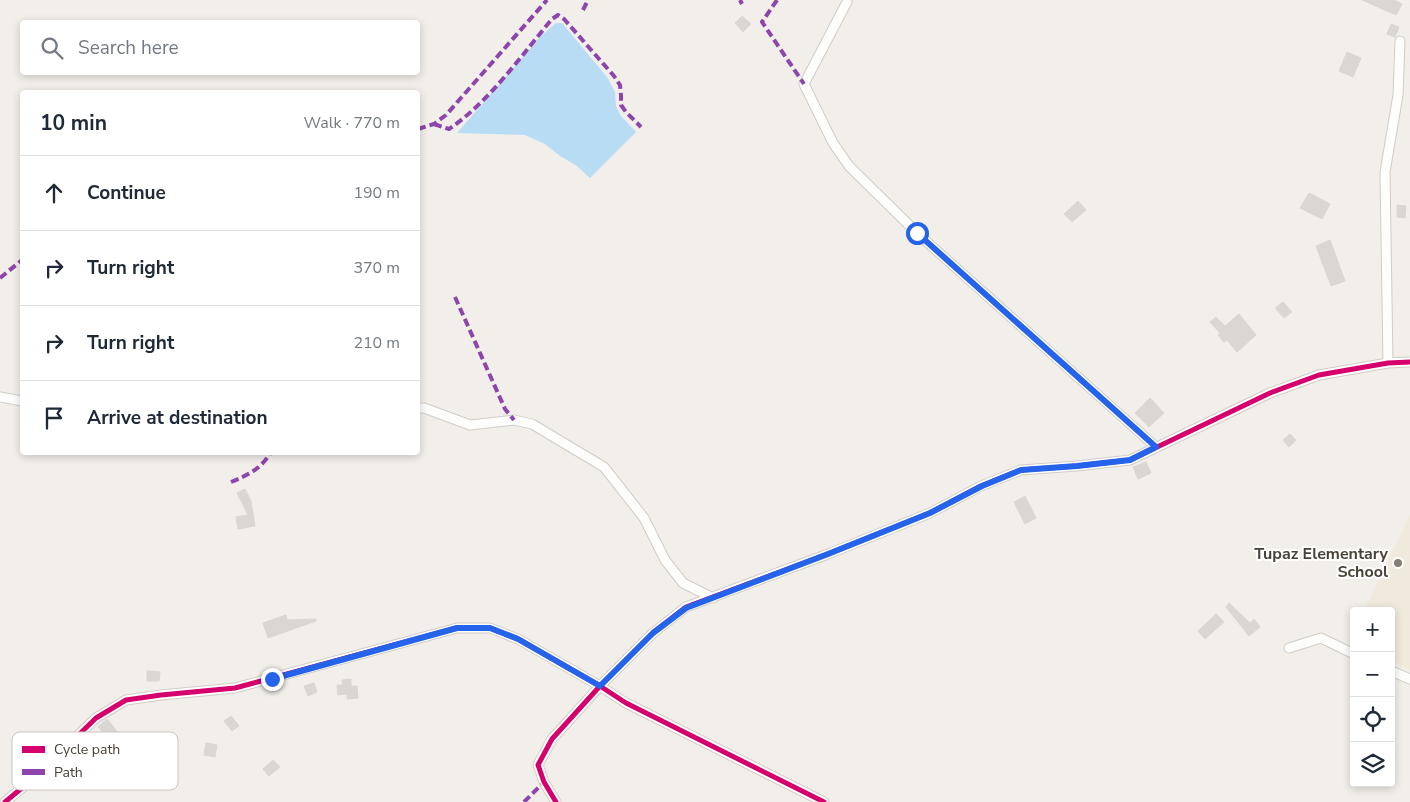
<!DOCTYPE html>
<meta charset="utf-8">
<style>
:root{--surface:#fff;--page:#f6f6f7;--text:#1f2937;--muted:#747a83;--line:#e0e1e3}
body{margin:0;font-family:"Nunito Sans",sans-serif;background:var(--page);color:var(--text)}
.controls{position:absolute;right:15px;bottom:15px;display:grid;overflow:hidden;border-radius:5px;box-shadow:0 2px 8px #0003}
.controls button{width:45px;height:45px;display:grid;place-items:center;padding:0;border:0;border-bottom:1px solid var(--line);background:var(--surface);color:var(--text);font:25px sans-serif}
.stop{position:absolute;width:15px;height:15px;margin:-11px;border:4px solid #2563eb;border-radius:50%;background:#fff}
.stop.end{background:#2563eb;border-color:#fff;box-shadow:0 1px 5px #0008}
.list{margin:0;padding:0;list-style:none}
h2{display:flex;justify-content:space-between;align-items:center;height:65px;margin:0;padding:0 20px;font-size:21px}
h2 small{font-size:16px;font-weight:400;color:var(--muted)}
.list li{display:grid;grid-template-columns:32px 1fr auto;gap:15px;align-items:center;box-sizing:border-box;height:75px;padding:0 20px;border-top:1px solid var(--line)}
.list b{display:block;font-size:19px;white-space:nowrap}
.list em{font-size:16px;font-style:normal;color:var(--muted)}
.icon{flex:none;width:28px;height:28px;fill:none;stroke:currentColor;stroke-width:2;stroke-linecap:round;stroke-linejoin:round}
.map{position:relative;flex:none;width:1410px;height:802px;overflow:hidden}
.search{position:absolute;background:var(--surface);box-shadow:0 2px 8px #0003;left:20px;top:20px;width:400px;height:55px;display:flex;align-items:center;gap:12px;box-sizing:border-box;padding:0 18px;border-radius:5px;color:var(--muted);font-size:19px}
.panel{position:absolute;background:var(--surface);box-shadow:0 2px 8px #0003;left:20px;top:90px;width:400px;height:365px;border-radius:5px}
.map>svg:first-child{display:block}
.education{fill:#f0eadc}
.water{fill:#b7dcf3}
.building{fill:#dad6d1;stroke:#dad6d0}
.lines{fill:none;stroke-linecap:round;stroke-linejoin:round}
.street-casing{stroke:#d0cdc8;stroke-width:11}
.street{stroke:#fdfdfc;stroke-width:9}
.quiet{stroke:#8e44ad;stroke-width:4;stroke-dasharray:8 4;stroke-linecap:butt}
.cycleway-casing{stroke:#fff;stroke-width:8}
.cycleway{stroke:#d6006c;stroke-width:5}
.route{stroke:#2563eb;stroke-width:6}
.poi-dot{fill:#847e74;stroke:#fff;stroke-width:2}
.labels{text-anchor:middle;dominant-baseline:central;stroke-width:4;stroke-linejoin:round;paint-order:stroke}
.poi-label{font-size:16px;font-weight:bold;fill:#494135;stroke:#fff;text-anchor:end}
.key{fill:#fff;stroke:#c8c6c2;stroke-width:1}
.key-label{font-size:14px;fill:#494135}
</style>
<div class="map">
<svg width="1410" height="802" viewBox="0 0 1410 802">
<rect width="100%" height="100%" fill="#f2efea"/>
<!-- education -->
<path class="education" d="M1410,515V670L1391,660V611H1364Z"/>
<!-- water -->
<path class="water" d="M556,23H562L607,77L615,92L616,106L621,116L636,132L590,178L577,166L560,156L545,144L525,135L457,133L542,35Z"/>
<!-- building -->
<g class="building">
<path d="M1362,0H1394L1402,4L1396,15Z"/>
<path d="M742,16L751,24L743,32L735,23Z"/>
<path d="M1391,24L1399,27L1395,37L1387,34Z"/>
<path d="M1347,52L1361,58L1353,77L1339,71Z"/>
<path d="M1309,193L1330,204L1322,219L1300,208Z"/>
<path d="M1078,201L1086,210L1072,222L1064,214Z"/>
<path d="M1397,205L1406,206L1405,218L1397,217Z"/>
<path d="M1330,240L1345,281L1331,286L1316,246Z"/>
<path d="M1283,302L1292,312L1284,318L1275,308Z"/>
<path d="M1239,314L1256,335L1237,352L1227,340L1224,342L1218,335L1220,333L1210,322L1216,317L1225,326Z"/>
<path d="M1150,398L1164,413L1149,427L1135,413Z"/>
<path d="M1290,434L1296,440L1289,447L1283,440Z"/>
<path d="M1146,462L1151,473L1138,479L1133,467Z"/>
<path d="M245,489L251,501L255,526L238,529L236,517L248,515L237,493Z"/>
<path d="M1025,496L1036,518L1025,524L1014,502Z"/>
<path d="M1229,603L1250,623L1254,619L1260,627L1249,636L1226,607Z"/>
<path d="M1216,614L1224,622L1205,639L1198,631Z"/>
<path d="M286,615L287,620L316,619V621L268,638L263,623Z"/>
<path d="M147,671L160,672L159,681H147Z"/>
<path d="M351,679V686H357L358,698L347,699V694L338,695L337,685H343L342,680Z"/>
<path d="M314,683L317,692L308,696L304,686Z"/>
<path d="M231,716L239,726L232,731L224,721Z"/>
<path d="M107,719L119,734L111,741L98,727Z"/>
<path d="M206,743L217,745L215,757L204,755Z"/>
<path d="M273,760L280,767L269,776L263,769Z"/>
</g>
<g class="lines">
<!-- street casing -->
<g class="street-casing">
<g id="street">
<path d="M847,2L804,84L833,143L849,166L917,233L1156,447"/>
<path d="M1388,363L1385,172L1398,95L1400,41"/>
<path d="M0,397L22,401"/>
<path d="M418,408H424L470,425L514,420L532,424L604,467L644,518L665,560L683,583L713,598"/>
<path d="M1289,648L1321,638L1354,654"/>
<path d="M1391,671L1410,679"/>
<path d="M5,802L34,778L96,718L126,700L161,695L235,688L457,628H490L518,639L600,686L626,703L824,802"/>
<path d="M556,802L544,782L538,765L552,739L600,686L653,633L686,607L828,554L930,513L981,486L1021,470L1077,466L1130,460L1270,393L1319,375L1388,363L1410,362"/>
</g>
</g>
<!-- street -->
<use href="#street" class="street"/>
<!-- quiet -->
<g class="quiet">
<path d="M740,0L742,4"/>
<path d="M777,0L762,22L804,84"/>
<path d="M583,10L588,0"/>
<path d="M434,124L449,129C489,102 521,56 552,19L558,15L564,19L614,76L620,85L621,95V105L626,112L641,127"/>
<path d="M418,129L434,124L446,115L547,0"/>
<path d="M0,278L22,260"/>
<path d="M455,297L505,409L514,420"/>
<path d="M231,482C248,475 261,469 271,452"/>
<path d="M524,802L544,782"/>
</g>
<!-- cycleway casing -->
<g class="cycleway-casing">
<g id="cycleway">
<path d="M5,802L34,778L96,718L126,700L161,695L235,688L457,628H490L518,639L600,686L626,703L824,802"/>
<path d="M556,802L544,782L538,765L552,739L600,686L653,633L686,607L828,554L930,513L981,486L1021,470L1077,466L1130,460L1270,393L1319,375L1388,363L1410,362"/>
</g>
</g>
<!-- cycleway -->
<use href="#cycleway" class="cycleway"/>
</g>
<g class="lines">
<!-- route -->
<path class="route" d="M272,679L457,628H490L518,639L600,686L653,633L686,608L828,554L930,513L982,486L1021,470L1077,466L1130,460L1156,447L917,233"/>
</g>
<!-- markers -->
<circle class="poi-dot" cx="1398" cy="563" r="5"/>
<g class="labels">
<!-- poi labels -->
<g class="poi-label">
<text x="1388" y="554">Tupaz Elementary<tspan x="1388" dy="18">School</tspan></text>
</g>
</g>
<!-- legend -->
<rect x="12" y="732" width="166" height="58" rx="8" class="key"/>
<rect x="22" y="746" width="23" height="7" fill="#d6006c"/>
<rect x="22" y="769" width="23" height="6" fill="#8e44ad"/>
<g class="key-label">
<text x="54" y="754">Cycle path</text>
<text x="54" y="777">Path</text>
</g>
</svg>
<div class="controls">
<button>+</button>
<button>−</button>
<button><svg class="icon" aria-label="locate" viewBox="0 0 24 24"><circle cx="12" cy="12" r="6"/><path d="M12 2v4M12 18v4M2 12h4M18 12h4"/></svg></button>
<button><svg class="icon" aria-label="layers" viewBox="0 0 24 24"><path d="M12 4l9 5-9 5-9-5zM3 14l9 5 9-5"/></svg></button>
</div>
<div class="stop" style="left:917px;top:233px"></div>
<div class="stop end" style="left:272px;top:679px"></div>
<div class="search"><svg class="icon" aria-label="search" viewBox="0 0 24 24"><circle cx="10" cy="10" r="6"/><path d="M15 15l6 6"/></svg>Search here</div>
<section class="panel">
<h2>10 min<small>Walk · 770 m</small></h2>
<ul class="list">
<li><svg class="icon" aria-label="ahead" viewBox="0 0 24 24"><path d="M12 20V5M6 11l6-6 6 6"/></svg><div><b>Continue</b></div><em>190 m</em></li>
<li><svg class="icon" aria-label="right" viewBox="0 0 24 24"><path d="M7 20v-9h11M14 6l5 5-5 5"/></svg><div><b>Turn right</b></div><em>370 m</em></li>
<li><svg class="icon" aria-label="right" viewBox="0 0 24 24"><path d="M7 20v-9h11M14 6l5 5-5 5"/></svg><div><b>Turn right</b></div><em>210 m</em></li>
<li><svg class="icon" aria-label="arrive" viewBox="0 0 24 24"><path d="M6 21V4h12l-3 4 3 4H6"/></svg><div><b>Arrive at destination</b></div></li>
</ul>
</section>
</div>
